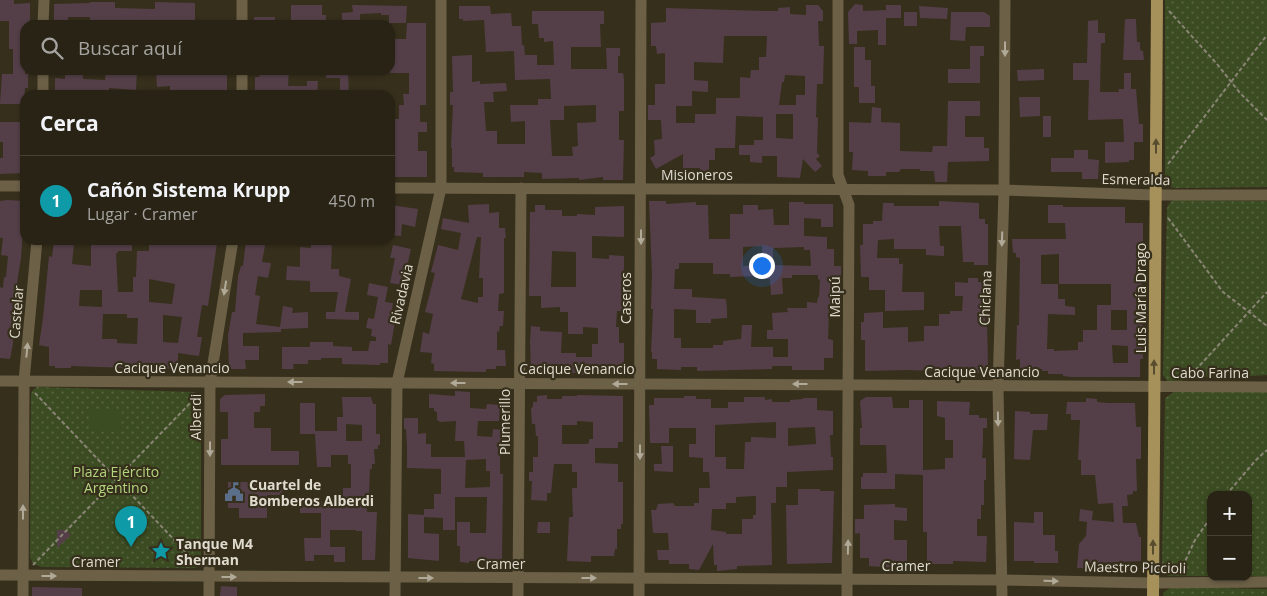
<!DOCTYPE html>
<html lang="es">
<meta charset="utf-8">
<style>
:root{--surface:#282315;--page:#302b1e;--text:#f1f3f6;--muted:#a5a4a0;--line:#444034;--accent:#b45309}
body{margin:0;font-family:"Open Sans",sans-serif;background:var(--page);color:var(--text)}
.controls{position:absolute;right:15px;bottom:15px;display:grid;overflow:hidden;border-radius:10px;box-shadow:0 1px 4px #0004}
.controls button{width:45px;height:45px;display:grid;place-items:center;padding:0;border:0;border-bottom:1px solid var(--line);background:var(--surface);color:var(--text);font:25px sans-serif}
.you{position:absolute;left:761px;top:265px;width:18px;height:18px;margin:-12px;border:4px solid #fff;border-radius:50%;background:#1a73e8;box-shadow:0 0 0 8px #1a73e833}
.badge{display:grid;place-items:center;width:32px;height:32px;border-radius:50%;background:var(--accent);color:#fff;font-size:16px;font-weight:700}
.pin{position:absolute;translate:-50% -41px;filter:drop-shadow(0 1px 2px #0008)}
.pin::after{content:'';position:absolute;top:26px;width:18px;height:15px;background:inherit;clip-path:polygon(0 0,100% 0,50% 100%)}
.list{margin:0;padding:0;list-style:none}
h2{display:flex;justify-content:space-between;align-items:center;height:65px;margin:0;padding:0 20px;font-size:21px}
h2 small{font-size:16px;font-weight:400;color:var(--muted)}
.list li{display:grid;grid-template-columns:32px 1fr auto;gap:15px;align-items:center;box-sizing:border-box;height:90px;padding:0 20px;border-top:1px solid var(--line)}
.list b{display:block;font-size:19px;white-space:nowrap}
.list p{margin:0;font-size:16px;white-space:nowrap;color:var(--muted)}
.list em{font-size:16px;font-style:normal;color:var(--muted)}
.icon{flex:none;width:28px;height:28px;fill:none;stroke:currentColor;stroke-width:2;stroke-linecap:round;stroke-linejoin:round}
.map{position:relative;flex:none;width:1267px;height:596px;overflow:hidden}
.search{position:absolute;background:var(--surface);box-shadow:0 1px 4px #0004;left:20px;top:20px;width:375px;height:55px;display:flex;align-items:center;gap:12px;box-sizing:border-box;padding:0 18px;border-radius:15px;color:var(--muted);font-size:19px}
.panel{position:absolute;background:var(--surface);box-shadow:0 1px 4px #0004;left:20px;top:90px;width:375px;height:155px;border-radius:15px}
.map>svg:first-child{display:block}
.park{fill:url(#park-dots)}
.pitch{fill:#3c4c22}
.building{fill:#543f48;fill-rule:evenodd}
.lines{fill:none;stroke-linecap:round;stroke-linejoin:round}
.path{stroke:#8a8475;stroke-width:2;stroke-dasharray:4 2.5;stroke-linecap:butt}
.minor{stroke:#6c6147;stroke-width:11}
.primary{stroke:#a7915b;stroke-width:12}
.oneway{fill:#b1aa99}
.oneway2{fill:#584c2f}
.labels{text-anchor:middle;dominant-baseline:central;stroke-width:4.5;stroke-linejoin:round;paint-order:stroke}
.street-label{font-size:14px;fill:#dfdbcf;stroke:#362f1c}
.park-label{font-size:14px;fill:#b2d57d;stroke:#362f1c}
.poi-label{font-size:14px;font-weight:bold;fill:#dfdbcf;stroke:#362f1c;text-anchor:start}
</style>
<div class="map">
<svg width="1267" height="596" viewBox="0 0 1267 596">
<defs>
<pattern id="park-dots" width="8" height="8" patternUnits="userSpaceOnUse" patternTransform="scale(1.25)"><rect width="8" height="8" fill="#3c4c22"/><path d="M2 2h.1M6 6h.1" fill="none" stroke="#586541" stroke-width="1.8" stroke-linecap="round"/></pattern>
</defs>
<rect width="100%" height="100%" fill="#362f1c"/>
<!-- park -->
<g class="park">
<path d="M1165,0H1267V187L1175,188L1170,187L1165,182Z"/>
<path d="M1173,200L1267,201V375C1246,377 1225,375 1203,377C1192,378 1180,382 1168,382L1163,375L1167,208L1170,202Z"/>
<path d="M37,387L194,392L199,394L201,401V562L199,566L195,568L41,567L33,564L30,557L31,394L33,390Z"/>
<path d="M1267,391V577L1248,576V495H1211V576H1169L1165,574L1162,566L1165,398L1174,392Z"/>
<path d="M1172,587L1267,589V596H1163L1164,592Z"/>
</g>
<!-- pitch -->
<path class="pitch" d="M89,409L122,410L121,432L89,431Z"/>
<!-- building -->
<g class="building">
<path d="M0,0H14V4L30,3V25H25V74H28V88H25L24,104H0L2,74H13V49H9V21H0Z"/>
<path d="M90,2H115V8L155,9V2L195,3V25H90V17H68L69,25H54V4L90,3Z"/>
<path d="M855,4L863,5V11L886,10V5H901V18H886V45H878V30L857,31V44H849L848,12Z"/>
<path d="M291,5H322V15H326V25H302V23H291Z"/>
<path d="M352,5L407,6L406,23H389V15H381V13L360,14V22H353V25H342V13L353,12Z"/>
<path d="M806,5H818L823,11V21H818L819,46H824L823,84H817L816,117L818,118L817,153L820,156L816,159L822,166L815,172L803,159L800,178L777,177V156H762V163L750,162V155H739V145H754V140H763V117L736,116L735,148H715V160H709V175H700V168H683V154L656,169L650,158L655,155L654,140L662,139L661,120H648V105H655V84H665V53L657,54L656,46H651V23L666,22V8L767,11H778V8L790,7V14L806,15ZM724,36H767L766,57H759V70H751L750,78L740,77V98H716V114H695V123H676V106H692V91L708,92V81L694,80V62L723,63ZM785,75L805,76V95H796V105H779L782,82H784ZM776,114H793V139L776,138Z"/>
<path d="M459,6H490L491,14L511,13L512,26H521L522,45H524L525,55H537V65H554L553,41L544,42V38H539L538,24H532V11H604V24H600L601,47H571V69H607L606,48H620V56H618V73H623L624,80V111H619V140H624L623,180H603V177L579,180V178L542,179V173L524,172V177H483V173L454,172V167H452V148H451L453,105H450V92H453L452,56L472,55V82L480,81V84L506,83L507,91L493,92L494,102H484L486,131H497V144H525V121L511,122L510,105H538V99H551L550,79L515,80L514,51L486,52L484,20L463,21V19H459ZM596,105V122L577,123L578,146L572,147L573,156H552L550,120H564V106Z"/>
<path d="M919,6L948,8L947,19L920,18Z"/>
<rect x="904" y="12" width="13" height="14"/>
<path d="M951,12H984L990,16V27H966L965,41L950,40Z"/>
<rect x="254" y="17" width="21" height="8"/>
<path d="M1125,19H1136L1137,42H1140V50L1143,51L1144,60H1123Z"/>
<path d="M1098,20V33H1105V43H1101L1100,92H1119L1118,89H1124V73H1131V89H1136L1139,124H1143V142H1134V160H1129V162L1105,163V142H1124L1123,119L1088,120L1089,80H1073V63H1087L1088,21Z"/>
<path d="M407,23H426V105H420V122H427V132H418V151H427V177H393V175H390V130H395V119H399V105H404L403,94H409V73H390V39H406Z"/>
<path d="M970,46H984V56H980V83H948V69H970Z"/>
<path d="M854,47H865V60H871V86H875V103H859V87H854Z"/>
<path d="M1044,69V80L1018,81L1017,70Z"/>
<path d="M65,70H83V79L105,80L106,70H137L136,90L109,88V93H96V95H55V78L65,79Z"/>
<path d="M156,70H168V73L185,72V70H227V95H170V86L157,87Z"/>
<path d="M260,70H289L288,86H307V81H318L317,95H255V77H259Z"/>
<path d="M327,70H348L349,95H340V78H326Z"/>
<path d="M1019,97H1040V116L1020,117Z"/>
<path d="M948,101H980V116H965V137H984V148H989V161L948,162L947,182H935L934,171H920V169H901L899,172H886V176H868V171L852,170L853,152H849V122L871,123L872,107L881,108V122L900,123V151L932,152L933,146H947Z"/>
<rect x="1043" y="116" width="8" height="21"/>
<path d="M0,122H25L24,173L0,174V158H3V142H0Z"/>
<path d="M1074,150H1088V159L1099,160L1098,179H1082V172H1051V158H1074Z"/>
<path d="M7,200L25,201L21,258L16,289L19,290L18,301H16V318H14L13,344L10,359L0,358V287L3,288L4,277H6L8,256L1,255L3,238H0V201Z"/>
<path d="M649,201H666V204L696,202V205H708L709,239H730V214H743V205H758V210L773,209L774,225H789V202H804V204H833V227H821V219L804,218V236L827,237V249H834V266H841V276H834L833,280V310H829L828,339L833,340V358H824V370H792V366H772V369L697,371V367H681V370L657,369V359H652V352H651L653,309H651L652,274ZM762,246V265L743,266V247ZM804,247V250H810L811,266L773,265V249L774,248ZM679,263H713V274H730V277L758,276V279H770L771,295L783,294L782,278H792V275H818V279L820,280L819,297H818L817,303L807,302V308H787L788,312L772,313L773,330H767V339H788V357H773V347H751L752,325H742L741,339L723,341V345H713V348H681V338H674V309L696,310V323H711V319L727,318V309L726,299L692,297V289H674L675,269H679Z"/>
<path d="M939,201L979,203V219H985V224H988V265H974V262H963L961,226H939L940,246H944V256L926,255V249H894V239L878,240L877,258H899V264H903L902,292H924V310L885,311V290H869V277H861L860,245H863V224H873V221H882L883,203H894V206H939Z"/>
<path d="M489,204V213L499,212V228H505L506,238H504V293L499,294L498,311H504L503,326H500L499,332L497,331V350H505L506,366H496V369H486V372L434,371V364L431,363L432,353L420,352L423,332L429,334L433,314L425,312L435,273L431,272L438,245L458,250L461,233L441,229L443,218L469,223L468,205ZM477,237H481L479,278H483V297H478V303L461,299Z"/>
<path d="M390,205L418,209L415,227L402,224L401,236L391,235Z"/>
<path d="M535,205H545V210H562V216H577V214L595,215V207L624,206V237L592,236V258L609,259V255L624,256V296H623V311H617L616,327H619V343H624V374L591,373V375H582V373H531L530,342L531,326L540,327V331L562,332L561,353H576V357H592V344H598V328L583,327V334H568V312H560V307L541,308V296H529L530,212H535ZM552,251L576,252V287H551Z"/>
<path d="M1048,205H1063V207H1125V223H1143V254H1138V283H1142L1143,359H1140V377H1071L1063,376V374H1048V371H1042V369L1020,368V359L1016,360L1017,325H1019L1020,258L1016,257V253H1013L1012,239H1066L1065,223H1048ZM1059,254V284H1111V305H1097V330H1083V342H1078V350L1054,351V349H1047L1048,314L1075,315V307L1065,306V299H1058V284H1041V255ZM1111,310H1127V330H1111ZM1112,345L1128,346V363H1113Z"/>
<path d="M54,240H67V243L74,244L72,264L91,266V240H132V251H118V253H116L118,292H133V277H136L137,251H149V240H197L217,243L208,306L202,305L197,337H202L199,356L178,353V369L148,368L147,374L129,373V368L71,366V368H55V366H49V347L39,345L43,318L49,256L52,257ZM149,279L175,284L172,304L149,302ZM80,290H102V307L79,306ZM103,314H127V318H138L137,344L117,343V339H102ZM163,315L182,317L178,343L163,342Z"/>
<path d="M246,240H266L262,262L271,263L268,278L258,276L255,295L260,296L256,324L280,327L283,306L293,308L292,313L308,312V328L281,329V332L243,333V346H259V360H245L246,369H229L228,335L232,312H235L238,276L241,266H243Z"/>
<path d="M311,240H332L331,269H339V276L351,279L345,312H359V320L326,319V312H335L338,292H310V281L286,280L287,266L300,267V247L311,248Z"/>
<path d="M393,245L411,249L403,285L390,283L395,258H390Z"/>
<path d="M968,278H978V282H989L985,322H987L988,366L981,373L909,370L865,371V340H861V322H864V313L883,312V328L908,327V342L924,341V326H939V314H950V311H962L963,296H955V282L968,283Z"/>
<path d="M369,283L388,287L385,302L393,303L391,315L396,316L391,345L388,344V363H380V365L342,364V358H321V360H308V364H293L294,369H282V347H310V342H333V346L352,347V351H368L370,341H376V337L371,336L372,329L366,328L368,318L374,319L378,297L367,295Z"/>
<path d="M455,391L470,392V408L486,409L487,404L500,405L499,421H478L477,436L492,437L493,429L504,430L503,443H500V474H503L502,562L469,561V563L460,562V546H457V522H470V533H486L487,497H455V530H443V518L424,517V533L439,534V561L408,558V514L424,515V509H434V494H441V469L407,468V447L406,429H404V418H418V434L426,433V444H431V457H465L464,441H455L456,421L440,422L437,420V412L434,411V408H429V394L455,396ZM486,459V471H490V487L465,488L466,460Z"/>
<path d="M265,394V406H260V412H254V428H271V451H299V465H221V439H228V412H220V399L225,395Z"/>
<path d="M547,395V399H562V396H577V395L623,396V442H618V448H595V463L618,464V482H623V524H621V529H617V549H615L614,556H591V562L567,561L569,517H573L572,488H577V472H572V464H554L551,493H547V501L531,500L532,481H529V472H533V457H538V436H536L535,424H532L531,408L533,407V402H537V396ZM577,421L593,422V439H589V443L587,444H562V425H577Z"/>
<path d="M684,396H696V399H711V408H728V402H744V397H765V400L772,399V402H790V400L803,399V398H817V410L833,411V435H830L831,457H833V470L787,472V487H776V503H771L772,565L737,566V569L717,571V565H714L713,544L699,570L689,569V564H669V560H658L657,550H669L668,533H653L651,510H656L658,504L673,503L675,506H694V503H699V488H710L709,472H703V458L689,457V444H696V428H669V443H650L649,405H654V398H684ZM776,422V438L751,437V442H745L744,469H726V457H715V425ZM815,427L816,444L788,446V428ZM756,496V515H753V519H742V534H726V532L711,530L712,509H726V503H736V497Z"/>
<path d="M342,397H371L373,404H376V434H380V445H378V449H374L375,464H372V469H370L369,494L367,496V512H377L375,560H362V531H356V530H330V547H345V562H334V555H314V561H305L304,538H321V513H300V501H322V506H343V488H351V464H348V455H331V467H317L315,434H300V403H315V431H337V417H343ZM346,424L362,425V441H346Z"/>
<path d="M866,397H892L893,408H909V400H923V475L895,474V489H861V477H863V473H887L886,445H860V428H862L860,401Z"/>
<path d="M1086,398L1097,399V402L1108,403H1135L1136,427H1141V459H1136L1137,491H1133V494L1127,495L1128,506H1122L1123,523H1136L1139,537H1141V561L1096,563V568H1077L1079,544L1086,536L1087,522L1079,521L1080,509L1093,511L1092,520L1114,522L1113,503L1098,504L1095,475H1081V460H1078L1080,420H1071V414H1066L1067,402H1086Z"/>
<path d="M937,401L970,402L969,415H979V418H987V428H983V443L982,458H986V480H984V505H981V519H977V536H987L986,562L953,561V564H927V532H923V470L945,469V458H953V440H945V418L937,416Z"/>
<path d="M1015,411L1030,412V414H1048L1047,430H1033L1030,460L1014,459Z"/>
<path d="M661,446H673V472L654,471V464H662Z"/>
<path d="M228,482H300V490H282V495H267V518H239V508H228Z"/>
<path d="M798,489H820V491H834L832,563L787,564L786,505H798Z"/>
<path d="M895,504V507L907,508V521L894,520V540H907V569L869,566V558H860V533L855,534V519H864V505Z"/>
<path d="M1034,512H1043V535H1055V551H1058V563H1034V561H1014V522L1034,523Z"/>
<path d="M538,522H550V533H537Z"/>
<path d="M57,530H66L71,535L57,548Z"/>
<path d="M221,586L237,587V596H220Z"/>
<path d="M32,587L82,588V596H32Z"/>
</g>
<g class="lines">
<!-- path -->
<g class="path">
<path d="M1169,11L1217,64L1240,93L1267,120"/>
<path d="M1168,164L1267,35"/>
<path d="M1168,218L1223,292L1267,326"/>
<path d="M1191,375L1267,292"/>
<path d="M35,393L199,566"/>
<path d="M1226,495L1256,460L1267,450"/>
<path d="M33,565L199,394"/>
<path d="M1180,572L1195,540L1211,517"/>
</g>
<!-- minor -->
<g class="minor">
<path d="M838,0V175L849,205L847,596"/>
<path d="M43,25L44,0"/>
<path d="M242,25V0"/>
<path d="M43,95V70"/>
<path d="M242,95V70"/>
<path d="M0,186H25"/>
<path d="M390,188L1004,190L1155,195H1267"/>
<path d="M0,381L1267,387"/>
<path d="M0,575L1002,580L1153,583L1267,582"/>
<path d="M23,596L24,381L37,240"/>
<path d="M209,596L210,382L233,240"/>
<path d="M395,596L397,383L441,188V0"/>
<path d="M518,596L521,188"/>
<path d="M639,596L641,0"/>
<path d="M1002,596L998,387L1004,190L1005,0"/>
</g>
<!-- primary -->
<path class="primary" d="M1153,596L1157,0"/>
</g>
<!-- one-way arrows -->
<defs><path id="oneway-solid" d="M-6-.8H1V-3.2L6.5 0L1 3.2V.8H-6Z" transform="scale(1.25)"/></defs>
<g class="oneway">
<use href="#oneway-solid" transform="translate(1005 49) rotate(90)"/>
<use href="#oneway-solid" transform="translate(641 237) rotate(90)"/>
<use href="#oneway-solid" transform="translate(1002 239) rotate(92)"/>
<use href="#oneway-solid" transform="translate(225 288) rotate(99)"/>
<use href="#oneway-solid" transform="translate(27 350) rotate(-85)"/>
<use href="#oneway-solid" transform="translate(295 382) rotate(-180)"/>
<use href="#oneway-solid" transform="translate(458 383) rotate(-180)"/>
<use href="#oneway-solid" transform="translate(620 384) rotate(-180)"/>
<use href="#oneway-solid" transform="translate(800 384) rotate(-180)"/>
<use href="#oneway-solid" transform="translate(998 419) rotate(89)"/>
<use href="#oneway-solid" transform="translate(210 449) rotate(90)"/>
<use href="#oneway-solid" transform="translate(640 452) rotate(90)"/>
<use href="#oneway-solid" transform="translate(23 512) rotate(-90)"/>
<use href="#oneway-solid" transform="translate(848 547) rotate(-89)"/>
<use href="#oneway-solid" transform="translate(49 576)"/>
<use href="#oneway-solid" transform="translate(229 577)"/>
<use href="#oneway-solid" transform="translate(426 578)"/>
<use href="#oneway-solid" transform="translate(589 578)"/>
<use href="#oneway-solid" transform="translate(1051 581) rotate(1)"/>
</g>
<g class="oneway2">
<use href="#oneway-solid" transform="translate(1156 146) rotate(-90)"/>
<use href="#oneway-solid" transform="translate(1154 367) rotate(-90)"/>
<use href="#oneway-solid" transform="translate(1153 547) rotate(-90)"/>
</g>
<!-- icons -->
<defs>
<g id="civic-bare" transform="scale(1.5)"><path d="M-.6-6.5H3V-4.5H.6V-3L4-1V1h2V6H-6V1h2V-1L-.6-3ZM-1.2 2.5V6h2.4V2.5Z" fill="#5c6f8a" stroke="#362f1c" stroke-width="2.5" paint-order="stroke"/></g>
<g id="sight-bare" transform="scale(1.5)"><path d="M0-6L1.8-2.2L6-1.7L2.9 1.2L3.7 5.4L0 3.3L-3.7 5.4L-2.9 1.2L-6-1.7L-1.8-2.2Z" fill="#0f9aa8" stroke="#362f1c" stroke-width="2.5" paint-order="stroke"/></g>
</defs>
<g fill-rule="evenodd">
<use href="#civic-bare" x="234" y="492"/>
<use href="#sight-bare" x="161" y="551"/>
</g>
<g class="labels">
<!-- street labels -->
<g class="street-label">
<text x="697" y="174">Misioneros</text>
<text transform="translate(1136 179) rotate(1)">Esmeralda</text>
<text transform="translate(401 294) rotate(-77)">Rivadavia</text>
<text transform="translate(834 297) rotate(-90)">Maipú</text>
<text transform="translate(625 298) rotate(-90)">Caseros</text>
<text transform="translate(985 298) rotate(-88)">Chiclana</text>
<text transform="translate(1140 298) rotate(-90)">Luis María Drago</text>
<text transform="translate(16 312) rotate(-85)">Castelar</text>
<text x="172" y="367">Cacique Venancio</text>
<text x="577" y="368">Cacique Venancio</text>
<text x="982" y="371">Cacique Venancio</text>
<text x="1210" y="372">Cabo Farina</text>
<text transform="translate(195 417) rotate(-90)">Alberdi</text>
<text transform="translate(504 422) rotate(-90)">Plumerillo</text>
<text x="96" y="561">Cramer</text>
<text x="501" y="563">Cramer</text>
<text x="906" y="565">Cramer</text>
<text transform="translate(1135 567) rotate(1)">Maestro Piccioli</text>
</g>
<!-- park labels -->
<g class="park-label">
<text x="116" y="471">Plaza Ejército<tspan x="116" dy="16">Argentino</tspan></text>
</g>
<!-- poi labels -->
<g class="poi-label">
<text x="249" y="484">Cuartel de<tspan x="249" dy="16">Bomberos Alberdi</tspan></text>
<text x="176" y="543">Tanque M4<tspan x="176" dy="16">Sherman</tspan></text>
</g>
</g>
</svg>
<div class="controls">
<button>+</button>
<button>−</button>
</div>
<div class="you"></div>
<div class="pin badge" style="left:131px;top:547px;background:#0f9aa8">1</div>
<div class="search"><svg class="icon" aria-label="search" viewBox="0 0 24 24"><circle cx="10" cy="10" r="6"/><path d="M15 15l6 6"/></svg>Buscar aquí</div>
<section class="panel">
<h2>Cerca<small></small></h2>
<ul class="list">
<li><span class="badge" style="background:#0f9aa8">1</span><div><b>Cañón Sistema Krupp</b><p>Lugar · Cramer</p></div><em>450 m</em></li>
</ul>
</section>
</div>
